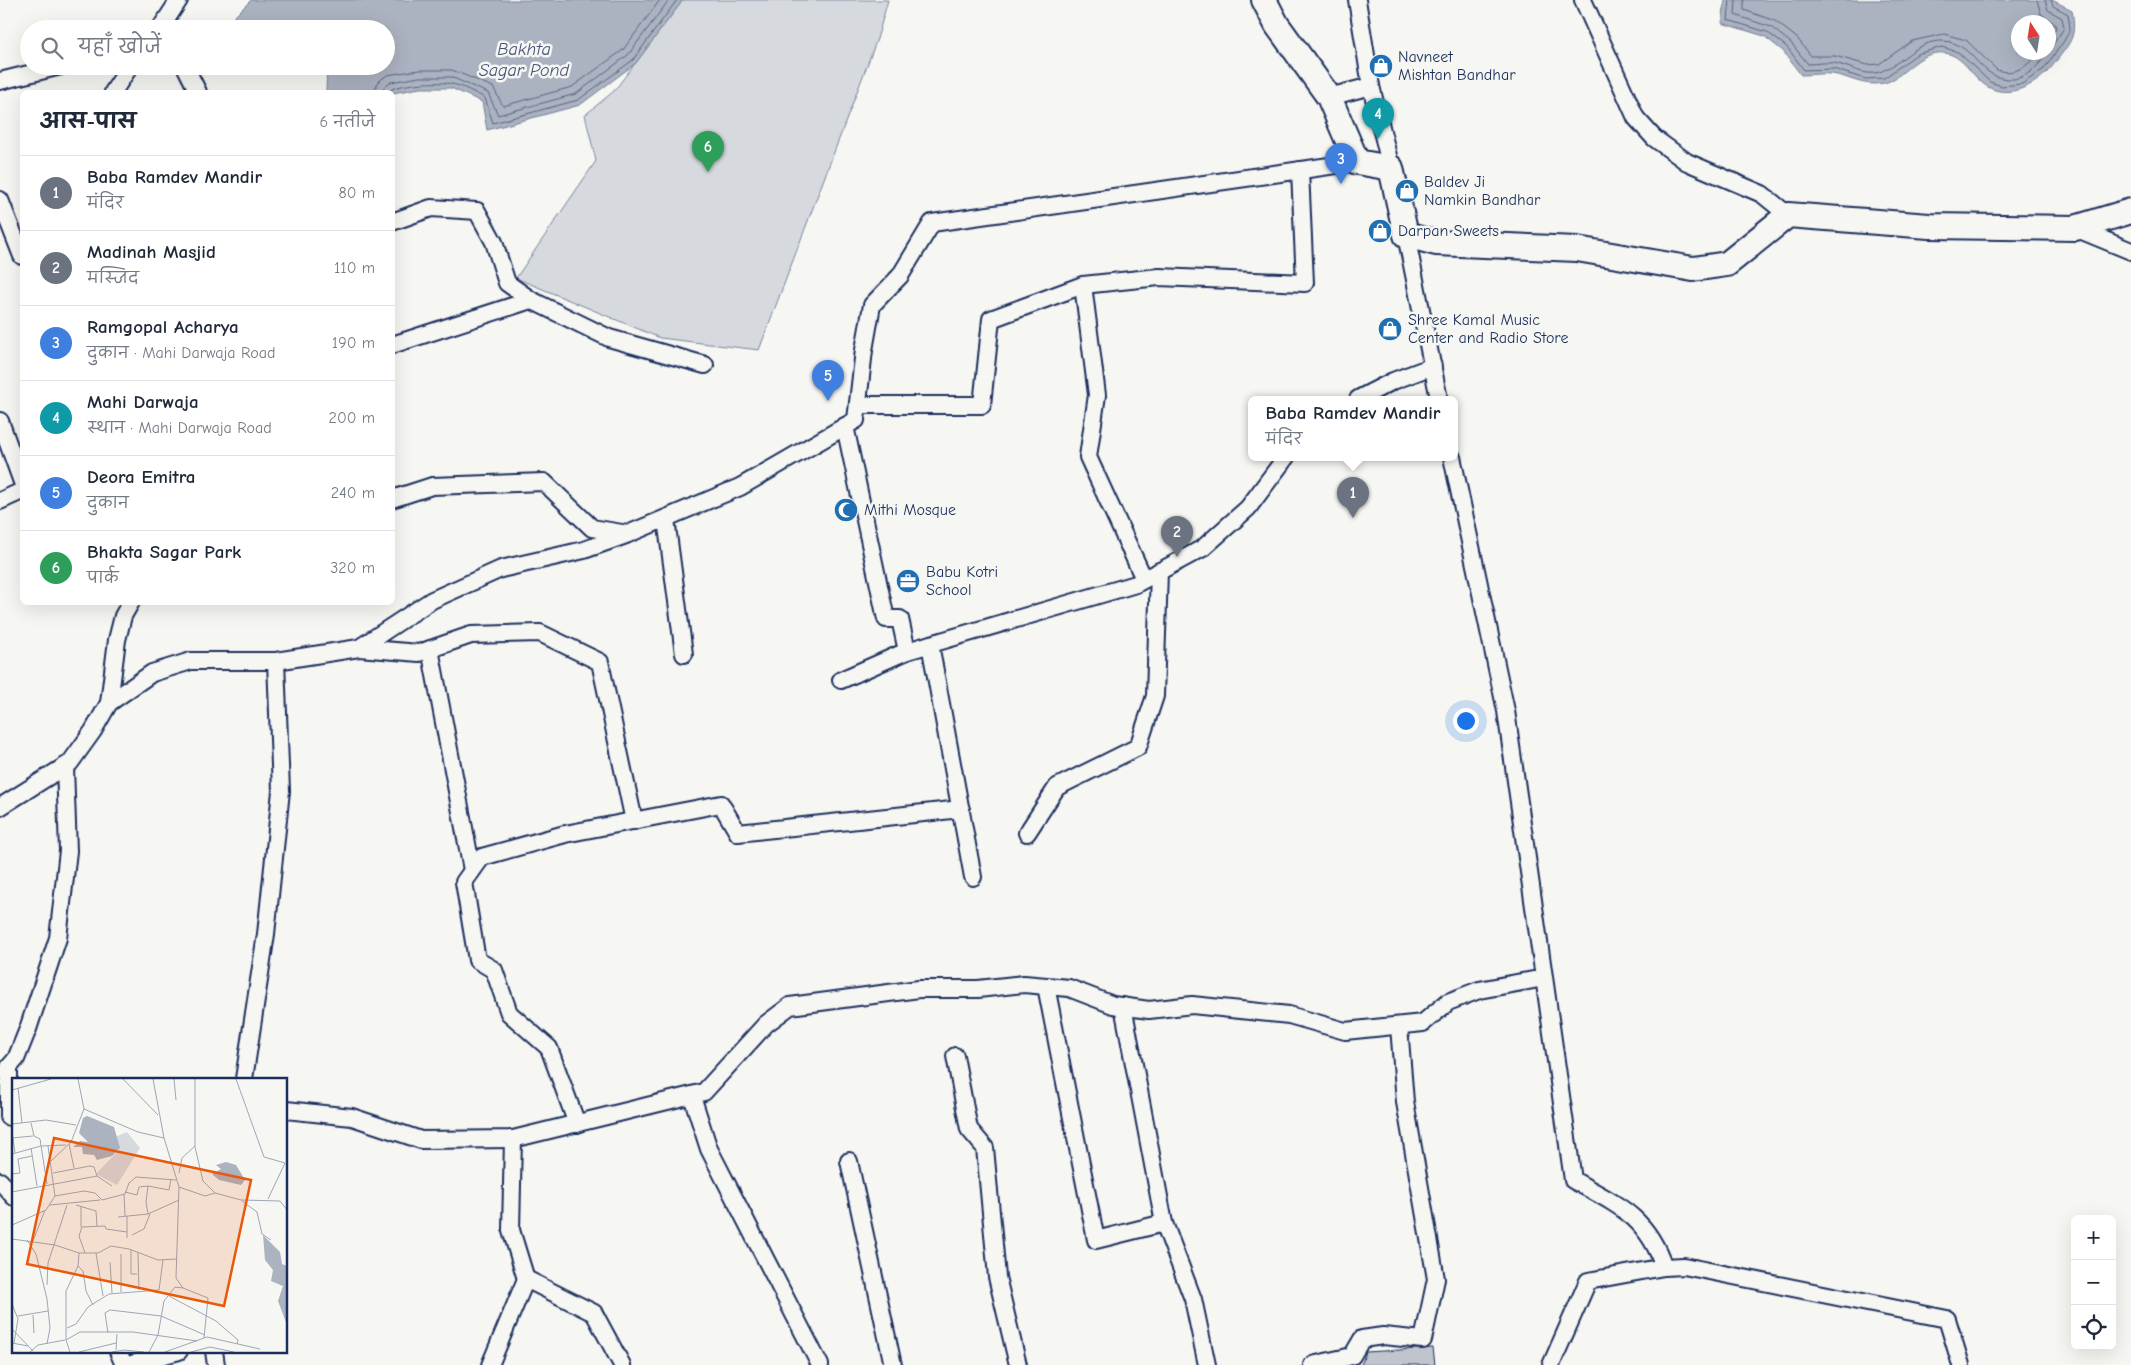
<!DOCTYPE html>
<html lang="hi">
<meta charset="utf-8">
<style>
:root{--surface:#fff;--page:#f6f6f7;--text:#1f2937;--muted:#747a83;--line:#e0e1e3;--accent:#0b8043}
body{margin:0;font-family:"Comic Neue","Playpen Sans Deva",sans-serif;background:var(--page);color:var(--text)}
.controls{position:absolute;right:15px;bottom:15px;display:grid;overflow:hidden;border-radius:8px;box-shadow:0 5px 20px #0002}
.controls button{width:45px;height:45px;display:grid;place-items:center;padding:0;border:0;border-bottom:1px solid var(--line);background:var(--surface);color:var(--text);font:25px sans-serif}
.compass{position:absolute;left:2011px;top:15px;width:45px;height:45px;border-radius:50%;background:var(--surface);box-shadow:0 5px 20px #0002;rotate:348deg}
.you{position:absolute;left:1465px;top:720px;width:18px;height:18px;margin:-12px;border:4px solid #fff;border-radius:50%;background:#1a73e8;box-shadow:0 0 0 8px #1a73e833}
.badge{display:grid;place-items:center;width:32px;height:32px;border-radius:50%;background:var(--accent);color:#fff;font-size:16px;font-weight:700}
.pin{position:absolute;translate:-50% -41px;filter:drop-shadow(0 1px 2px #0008)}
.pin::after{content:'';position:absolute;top:26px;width:18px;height:15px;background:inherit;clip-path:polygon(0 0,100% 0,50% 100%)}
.popup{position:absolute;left:1248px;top:396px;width:210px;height:65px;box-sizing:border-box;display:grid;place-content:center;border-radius:8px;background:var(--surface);filter:drop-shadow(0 1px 4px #0005);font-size:16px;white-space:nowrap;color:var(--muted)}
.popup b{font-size:19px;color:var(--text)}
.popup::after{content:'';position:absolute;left:50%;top:100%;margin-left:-10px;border:10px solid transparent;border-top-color:var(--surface)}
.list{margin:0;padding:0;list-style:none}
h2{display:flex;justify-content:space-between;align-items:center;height:65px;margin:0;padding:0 20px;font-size:21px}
h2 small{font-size:16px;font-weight:400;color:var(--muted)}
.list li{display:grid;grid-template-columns:32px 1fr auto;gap:15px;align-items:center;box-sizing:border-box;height:75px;padding:0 20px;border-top:1px solid var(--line)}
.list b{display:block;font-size:19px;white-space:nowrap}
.list p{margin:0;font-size:16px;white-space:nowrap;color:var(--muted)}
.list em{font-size:16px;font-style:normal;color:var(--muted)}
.icon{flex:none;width:28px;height:28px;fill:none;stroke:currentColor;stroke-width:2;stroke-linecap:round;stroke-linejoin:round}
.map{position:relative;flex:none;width:2131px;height:1365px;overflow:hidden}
.search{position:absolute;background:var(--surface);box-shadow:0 5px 20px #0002;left:20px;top:20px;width:375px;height:55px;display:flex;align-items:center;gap:12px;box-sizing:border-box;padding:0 18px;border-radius:28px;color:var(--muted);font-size:19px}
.panel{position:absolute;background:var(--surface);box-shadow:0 5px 20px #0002;left:20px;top:90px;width:375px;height:515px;border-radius:8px}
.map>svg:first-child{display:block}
.green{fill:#d6d9dd;stroke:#78849e}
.water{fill:#abb2c0;stroke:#717e99;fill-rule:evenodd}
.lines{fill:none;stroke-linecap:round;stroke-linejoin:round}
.shore{stroke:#556385;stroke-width:1}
.building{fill:#c0c4cd;stroke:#1b2f5e}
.street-casing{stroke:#1b2f5e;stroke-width:20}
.secondary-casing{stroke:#1b2f5e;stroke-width:28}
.street{stroke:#f6f6f2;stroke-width:16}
.secondary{stroke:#f6f6f2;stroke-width:24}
.labels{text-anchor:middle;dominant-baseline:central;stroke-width:5;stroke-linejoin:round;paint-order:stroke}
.poi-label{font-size:16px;fill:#1b2f5e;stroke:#f6f6f2;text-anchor:start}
.water-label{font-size:18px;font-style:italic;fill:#46567b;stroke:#f6f6f2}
.inset-road{fill:none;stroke:#9ea6b7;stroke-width:1}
.view{fill:#e8590c;fill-opacity:0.15;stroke:#e8590c;stroke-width:2.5}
.inset-edge{fill:none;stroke:#1b2f5e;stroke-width:2.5}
</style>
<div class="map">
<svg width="2131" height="1365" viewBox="0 0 2131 1365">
<rect width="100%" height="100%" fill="#f6f6f2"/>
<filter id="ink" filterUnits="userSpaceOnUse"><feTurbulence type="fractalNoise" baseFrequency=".02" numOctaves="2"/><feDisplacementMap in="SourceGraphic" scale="10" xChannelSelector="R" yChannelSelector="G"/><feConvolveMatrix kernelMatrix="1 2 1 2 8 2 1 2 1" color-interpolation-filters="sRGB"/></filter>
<g filter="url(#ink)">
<!-- green -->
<path class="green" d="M683,0H888L877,39L759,350L660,338L516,278L596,161L585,115L614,91Z"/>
<!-- water -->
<g class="water">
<path d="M251,0H683L636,63L580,105L487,130L482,102L451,88H420L393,93L326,92L327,66H386V29H215L214,24L232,19Z"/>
<path d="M1725,0H2052L2072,10C2077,39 2070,42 2054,64C2040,83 2011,100 1988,87C1971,77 1964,55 1944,53C1918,50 1903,79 1884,83C1862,87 1851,77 1832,74C1822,73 1811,75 1801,75L1783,51L1764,36L1722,23ZM2018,22H2048V52H2018Z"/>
</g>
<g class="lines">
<!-- shore -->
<g class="shore">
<path d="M1730,0L1728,20L1767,32L1787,47L1804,70L1833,69L1865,79L1884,78L1917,54L1942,47L1958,52L1990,82L2002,86L2022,84L2044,69L2064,41L2070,29L2068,14L2053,6L2051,0"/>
<path d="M1736,0L1735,15L1771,27L1791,43L1808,64C1816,64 1826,62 1834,63C1850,66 1866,78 1882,71C1903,63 1917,40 1943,41C1976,43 1978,81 2013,79C2028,78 2040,64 2048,52"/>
<path d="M1744,0V10L1775,21L1797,38L1811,56H1835L1867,65L1879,64L1912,41L1944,34L1966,40L1997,70C2014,76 2029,66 2039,52"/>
<path d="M2037,0L2041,14L2055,24L2056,28L2048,40"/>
<path d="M2045,0L2048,10L2062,18L2064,28L2048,52"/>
<path d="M374,92L378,82L387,75L419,70H452L493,87L503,106L572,87L623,50L660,0"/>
<path d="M381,92L385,86L391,82L419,77H451L488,93L498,115L576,94L628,55L669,0"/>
<path d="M388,92C394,83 441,81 452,84C463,86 475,93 485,98L493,123L578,100L633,60L677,0"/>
</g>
</g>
<!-- building -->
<path class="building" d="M1433,1348L1435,1365H1361L1366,1352Z"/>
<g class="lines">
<!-- street casing -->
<g class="street-casing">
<g id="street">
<path d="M1357,0L1371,86"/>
<path d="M1583,0L1636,118L1654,138L1687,162L1762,194L1788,215"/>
<path d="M160,29L179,0"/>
<path d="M185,66L198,92"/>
<path d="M0,81L61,66"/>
<path d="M113,92L130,66"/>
<path d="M1329,97L1371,86L1391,168"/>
<path d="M0,200L22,256"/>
<path d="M392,222L431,208L477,211L494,242L507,283L531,300L609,338L705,365"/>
<path d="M2075,228L2131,251"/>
<path d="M1406,235L1439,399"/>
<path d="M1083,285L1097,395L1088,457L1144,579"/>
<path d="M392,345L531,300"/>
<path d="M1358,399L1393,381L1433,366"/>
<path d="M858,405H982L991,319L1083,285L1159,277L1305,283L1300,170"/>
<path d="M0,421L22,482"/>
<path d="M845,426L886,619H900L907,651"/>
<path d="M1452,457L1506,711L1573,1180C1617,1205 1647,1216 1664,1267L1684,1266L1947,1319L1961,1365"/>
<path d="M392,499L432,486L544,482L592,528L628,534L740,487L856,420L864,350L872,305L900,276L932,223L1357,162"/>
<path d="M0,501L22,491"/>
<path d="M666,519L684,654"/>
<path d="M930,644L973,877"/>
<path d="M359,648L419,653L471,635L540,633L600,662L634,821"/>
<path d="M430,649L472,870"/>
<path d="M841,680L907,651L1136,584L1203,548L1248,508L1286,457"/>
<path d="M109,703L152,673L191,661H276L359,648L432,600L501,569L584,550L626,535"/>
<path d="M0,807L70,763L93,731L109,703L117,640L123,616L131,602"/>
<path d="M1027,833L1057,787L1138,747L1155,696L1159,571"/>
<path d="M1046,986L1096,1240L1164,1223"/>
<path d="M1123,1006L1164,1223L1193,1299L1207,1365"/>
<path d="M955,1056L969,1129L985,1148L997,1277L1018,1365"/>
<path d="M244,1079L266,934L281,791L276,661"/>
<path d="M692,1096L709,1149L820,1365"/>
<path d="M286,1110L352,1117L421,1140L513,1139L704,1092L766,1024L790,1006L919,989H978L1024,984L1069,988L1113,1005L1149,1010L1192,1005L1289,1015L1345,1031L1423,1023L1448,1002L1479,990L1544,978"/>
<path d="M9,1117V1067L16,1059L28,1029L58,938L68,851L65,767"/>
<path d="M577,1124L549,1048L509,1013L494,970L477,960L464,882L482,857L565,834L721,804L738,833L961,809"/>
<path d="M513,1139L511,1230L526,1279L594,1313L622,1365"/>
<path d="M849,1161L893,1365"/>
<path d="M0,1181L14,1197"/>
<path d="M118,1351L124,1365"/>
<path d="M214,1351L216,1365"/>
<path d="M128,1365L179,1351"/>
<path d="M490,1365L526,1279"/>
<path d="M1312,1365L1352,1356L1362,1339L1383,1336L1423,1340L1436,1279L1405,1102L1399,1026"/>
<path d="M1551,1365L1588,1281L1664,1267"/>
</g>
</g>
<!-- secondary casing -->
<g class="secondary-casing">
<path id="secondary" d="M1264,0L1277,25L1329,97L1357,162L1391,168L1406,235L1436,243L1577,249L1693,269L1727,264L1788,215L1929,226L2075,228L2131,211"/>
</g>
<!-- street -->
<use href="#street" class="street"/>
<!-- secondary -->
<use href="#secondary" class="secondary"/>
</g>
</g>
<!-- icons -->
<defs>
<g id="shop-disc" transform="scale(1.25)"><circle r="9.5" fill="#1f6fb2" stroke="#f6f6f2"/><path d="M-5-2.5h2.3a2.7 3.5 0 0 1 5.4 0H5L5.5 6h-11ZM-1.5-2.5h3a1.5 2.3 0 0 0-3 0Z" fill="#fff"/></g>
<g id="mosque-disc" transform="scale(1.25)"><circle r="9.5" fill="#1f6fb2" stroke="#f6f6f2"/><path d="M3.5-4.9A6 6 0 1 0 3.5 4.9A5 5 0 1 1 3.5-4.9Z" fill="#fff"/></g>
<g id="office-disc" transform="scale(1.25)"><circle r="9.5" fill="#1f6fb2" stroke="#f6f6f2"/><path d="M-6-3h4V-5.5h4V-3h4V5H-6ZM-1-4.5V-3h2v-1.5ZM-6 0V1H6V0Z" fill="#fff"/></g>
</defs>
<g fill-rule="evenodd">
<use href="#shop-disc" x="1381" y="66"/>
<use href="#shop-disc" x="1407" y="191"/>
<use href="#shop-disc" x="1380" y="231"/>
<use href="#shop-disc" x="1390" y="329"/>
<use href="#mosque-disc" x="846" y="510"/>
<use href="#office-disc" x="908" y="581"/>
</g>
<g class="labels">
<!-- poi labels -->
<g class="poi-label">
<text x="1398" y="57">Navneet<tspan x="1398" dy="18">Mishtan Bandhar</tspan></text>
<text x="1424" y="182">Baldev Ji<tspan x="1424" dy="18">Namkin Bandhar</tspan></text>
<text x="1398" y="231">Darpan Sweets</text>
<text x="1408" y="320">Shree Kamal Music<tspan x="1408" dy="18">Center and Radio Store</tspan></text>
<text x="864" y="510">Mithi Mosque</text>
<text x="926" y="572">Babu Kotri<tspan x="926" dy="18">School</tspan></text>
</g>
<!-- water labels -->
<g class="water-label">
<text x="524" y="49">Bakhta<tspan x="524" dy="21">Sagar Pond</tspan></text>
</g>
</g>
<!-- overview -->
<g transform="translate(12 1078)">
<rect width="275" height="275" fill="#f6f6f2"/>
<path d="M115,54L128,70L105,107L84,96L107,72L103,59Z" fill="#d6d9dd"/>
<path d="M75,38L102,49L108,70L100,78L85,82L82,77L71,76L70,69H61L68,63L76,64L67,55L71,40ZM214,84L224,87L233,102L229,107L207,102L200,96L209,91L204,87ZM251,157L268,174L270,186L275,188V247L266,223L271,208L259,203L261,192L253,182Z" fill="#abb2c0"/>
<path class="inset-road" d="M66,1L72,31M111,1L146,37M141,1L152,60L167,109L193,118L203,115L229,122L268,123L275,132M162,1L164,22M183,1V69L191,103L203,115M224,1L252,79L273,85L256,121M6,10L10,45M0,12L39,1M72,31L126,54L152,60M19,45L22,58L28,61L35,106M0,46L34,42L64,47M0,60L21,58M1,60L3,75M57,66L62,90M19,70L25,108M0,76L29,68L54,67M39,83L59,64L72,31M41,95L78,88L82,89L85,98L100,108M167,95L170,80L183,68M0,96L8,95L6,81L20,78M167,109L164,200L171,210L196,220L192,260M0,114L85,98M113,114L125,117L127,109L136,108L157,112L159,101M112,116L113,138M43,118L72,113L83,115L90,122L113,116L117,105L124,99L164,102M230,123L245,134L250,156L259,162M38,127L88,122M64,127L84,133L85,148M136,136L134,124L136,108M106,139L136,136L167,122M0,147L34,132L43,118L36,68M69,149V128M120,157L132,151L138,136M115,160V138M0,161L43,167L67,175H86L99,168L117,171L146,182L165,181M15,162L24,176L35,221L38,250L35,266M21,163L33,132M119,172V196H125M67,175L66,188L71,193L74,213L81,227M73,175L67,158L70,149L93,148L94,151L115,154M84,175L91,218M126,175L127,212M98,184L100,215M35,207L36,185L55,127M109,214V176M157,218L204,243L226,262L225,266M0,226L6,241L2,265M21,237L22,255M6,238L36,233M55,250L64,246L76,229L97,216L147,212L151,182M0,251L21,273M96,255L93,235L98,232L149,238L193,257M54,262L68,254H121L185,263M0,265L16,268M104,272L105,256M18,274L26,267L53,262M58,274L54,262V213L66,188M67,274L104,265M100,274L112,272L132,274M137,274L146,257L152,223L163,209L171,210M153,274L195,259L248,271M179,274L198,269L222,274"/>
<path class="view" d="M42,60L239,102L212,228L15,186Z"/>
<rect width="275" height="275" class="inset-edge"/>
</g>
</svg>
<div class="controls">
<button>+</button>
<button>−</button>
<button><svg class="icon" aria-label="locate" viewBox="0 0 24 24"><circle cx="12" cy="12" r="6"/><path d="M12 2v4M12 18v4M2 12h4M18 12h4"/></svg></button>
</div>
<svg class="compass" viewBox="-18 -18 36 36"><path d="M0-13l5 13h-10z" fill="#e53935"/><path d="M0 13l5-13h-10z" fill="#747a83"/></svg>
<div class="you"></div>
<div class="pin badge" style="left:1353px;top:518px;background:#6b7280">1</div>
<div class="popup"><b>Baba Ramdev Mandir</b>मंदिर</div>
<div class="pin badge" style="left:1177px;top:557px;background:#6b7280">2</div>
<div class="pin badge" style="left:1341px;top:184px;background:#3f7fe0">3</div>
<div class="pin badge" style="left:1378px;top:139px;background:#0f9aa8">4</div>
<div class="pin badge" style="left:828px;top:401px;background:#3f7fe0">5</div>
<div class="pin badge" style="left:708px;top:172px;background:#2e9e5b">6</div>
<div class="search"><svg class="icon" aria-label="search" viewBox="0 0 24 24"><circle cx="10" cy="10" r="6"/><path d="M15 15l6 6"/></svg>यहाँ खोजें</div>
<section class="panel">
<h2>आस-पास<small>6 नतीजे</small></h2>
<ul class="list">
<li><span class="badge" style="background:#6b7280">1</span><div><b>Baba Ramdev Mandir</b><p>मंदिर</p></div><em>80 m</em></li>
<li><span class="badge" style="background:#6b7280">2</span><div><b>Madinah Masjid</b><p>मस्जिद</p></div><em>110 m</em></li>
<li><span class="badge" style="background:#3f7fe0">3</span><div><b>Ramgopal Acharya</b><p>दुकान · Mahi Darwaja Road</p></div><em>190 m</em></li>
<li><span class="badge" style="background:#0f9aa8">4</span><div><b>Mahi Darwaja</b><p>स्थान · Mahi Darwaja Road</p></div><em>200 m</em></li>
<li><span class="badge" style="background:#3f7fe0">5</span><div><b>Deora Emitra</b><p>दुकान</p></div><em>240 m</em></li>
<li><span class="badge" style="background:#2e9e5b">6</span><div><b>Bhakta Sagar Park</b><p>पार्क</p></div><em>320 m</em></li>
</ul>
</section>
</div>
